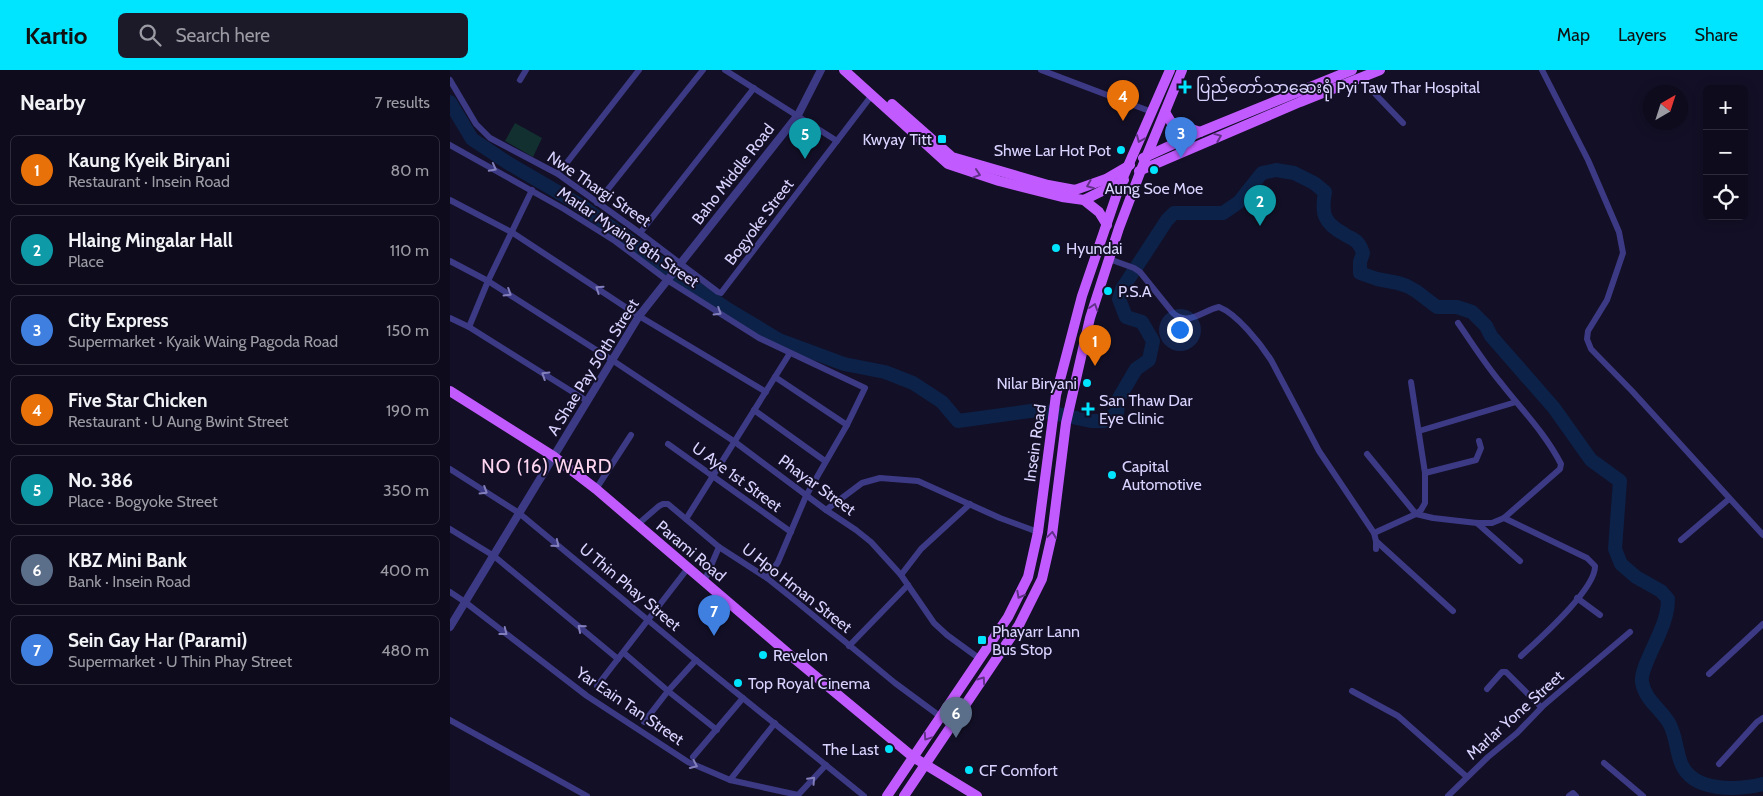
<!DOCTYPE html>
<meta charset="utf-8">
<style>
:root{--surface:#0e0b1c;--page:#1c1929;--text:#f1f3f6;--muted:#9b9ba3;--line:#2e2b3b;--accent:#00e5ff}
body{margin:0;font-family:Cabin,"Noto Sans Myanmar",sans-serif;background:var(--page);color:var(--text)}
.controls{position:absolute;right:15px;top:15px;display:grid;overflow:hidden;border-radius:8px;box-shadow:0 2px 12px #0003}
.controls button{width:45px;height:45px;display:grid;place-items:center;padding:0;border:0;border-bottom:1px solid var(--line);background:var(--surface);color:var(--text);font:25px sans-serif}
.compass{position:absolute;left:1193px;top:15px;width:45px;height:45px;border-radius:50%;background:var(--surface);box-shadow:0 2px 12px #0003;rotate:39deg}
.you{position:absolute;left:729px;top:259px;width:18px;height:18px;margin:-12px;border:4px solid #fff;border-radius:50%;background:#1a73e8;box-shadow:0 0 0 8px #1a73e833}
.badge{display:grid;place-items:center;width:32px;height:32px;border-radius:50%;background:var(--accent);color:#fff;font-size:16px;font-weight:700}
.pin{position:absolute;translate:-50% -41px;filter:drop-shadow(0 1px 2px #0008)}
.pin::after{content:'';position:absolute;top:26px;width:18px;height:15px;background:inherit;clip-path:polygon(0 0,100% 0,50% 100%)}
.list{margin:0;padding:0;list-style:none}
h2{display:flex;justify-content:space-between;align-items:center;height:65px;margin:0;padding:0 20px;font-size:21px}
h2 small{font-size:16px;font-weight:400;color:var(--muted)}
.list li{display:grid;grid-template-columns:32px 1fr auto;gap:15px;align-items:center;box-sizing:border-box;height:70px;margin:0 10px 10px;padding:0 10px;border:1px solid var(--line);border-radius:8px}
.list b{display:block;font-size:19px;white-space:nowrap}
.list p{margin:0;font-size:16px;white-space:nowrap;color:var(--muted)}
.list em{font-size:16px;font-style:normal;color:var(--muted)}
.icon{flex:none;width:28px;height:28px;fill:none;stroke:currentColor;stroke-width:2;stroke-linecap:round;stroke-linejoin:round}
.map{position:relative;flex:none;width:1313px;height:726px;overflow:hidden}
header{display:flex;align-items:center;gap:30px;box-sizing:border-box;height:70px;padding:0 25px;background:var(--accent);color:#111}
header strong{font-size:24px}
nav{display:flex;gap:28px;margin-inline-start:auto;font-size:18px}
.search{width:350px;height:45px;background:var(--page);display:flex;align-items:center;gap:12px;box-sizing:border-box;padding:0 18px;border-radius:8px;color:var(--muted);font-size:19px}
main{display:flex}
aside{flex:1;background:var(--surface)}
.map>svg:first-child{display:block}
.green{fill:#12302f}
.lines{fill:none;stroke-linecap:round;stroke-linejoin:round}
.river{stroke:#0c2248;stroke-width:14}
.minor{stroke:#3d3a85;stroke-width:6}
.tertiary{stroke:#3d3a85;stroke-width:8}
.primary{stroke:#c25bff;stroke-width:10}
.oneway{stroke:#623188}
.oneway2{stroke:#837fbc}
.poi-dot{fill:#00e5ff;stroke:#130f26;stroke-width:2}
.labels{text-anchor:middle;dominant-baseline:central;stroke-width:4;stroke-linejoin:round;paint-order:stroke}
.poi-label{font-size:16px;fill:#d9d4ff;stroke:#130f26;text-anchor:start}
.street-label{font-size:16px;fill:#d9d4ff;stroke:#130f26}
.quarter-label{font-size:19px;letter-spacing:1px;fill:#ffd6f0;stroke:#130f26}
</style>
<header>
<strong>Kartio</strong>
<div class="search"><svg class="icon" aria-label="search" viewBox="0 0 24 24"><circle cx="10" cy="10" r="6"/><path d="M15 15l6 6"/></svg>Search here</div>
<nav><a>Map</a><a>Layers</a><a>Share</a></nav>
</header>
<main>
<aside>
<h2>Nearby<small>7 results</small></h2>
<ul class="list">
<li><span class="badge" style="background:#e8710a">1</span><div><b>Kaung Kyeik Biryani</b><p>Restaurant · Insein Road</p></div><em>80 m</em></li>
<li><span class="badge" style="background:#0f9aa8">2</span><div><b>Hlaing Mingalar Hall</b><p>Place</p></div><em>110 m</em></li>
<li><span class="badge" style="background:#3f7fe0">3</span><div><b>City Express</b><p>Supermarket · Kyaik Waing Pagoda Road</p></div><em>150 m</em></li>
<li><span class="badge" style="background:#e8710a">4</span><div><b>Five Star Chicken</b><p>Restaurant · U Aung Bwint Street</p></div><em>190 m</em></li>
<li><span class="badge" style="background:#0f9aa8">5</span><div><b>No. 386</b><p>Place · Bogyoke Street</p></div><em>350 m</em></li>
<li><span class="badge" style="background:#5c6f8a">6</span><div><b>KBZ Mini Bank</b><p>Bank · Insein Road</p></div><em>400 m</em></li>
<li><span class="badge" style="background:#3f7fe0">7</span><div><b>Sein Gay Har (Parami)</b><p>Supermarket · U Thin Phay Street</p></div><em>480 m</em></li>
</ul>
</aside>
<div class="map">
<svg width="1313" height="726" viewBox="0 0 1313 726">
<rect width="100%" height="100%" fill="#130f26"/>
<!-- green -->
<path class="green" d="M65,53L92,68L83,87L55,71Z"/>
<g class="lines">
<!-- river -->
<path class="river" d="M0,32L22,69L58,93L130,135L240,214L279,240L329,270L394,294L435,302L463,313L492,332L508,351L588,340L641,351H654L667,343L669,328L686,299L699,290L703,271L692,252L676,247L669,229L672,219L717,150L724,143H773L789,132L812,103L826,100L844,103L864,113L875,122C871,144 874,153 894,164C898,167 904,169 907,172C910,175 912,180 913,183L910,192V203L927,209L948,213L957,216L966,221L987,237H1007L1022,242L1036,256L1041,266L1104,338L1141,390L1170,411L1165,479L1171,494L1186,507L1211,521L1218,529C1218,541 1215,551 1210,562C1206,573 1190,601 1192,612C1195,630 1210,638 1219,653C1226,665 1226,680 1231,693C1243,723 1288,720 1313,714"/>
<!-- minor -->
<g class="minor">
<path d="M275,0L387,71"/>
<path d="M591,0L702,42"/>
<path d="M1092,0L1138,90L1169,162L1173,183L1157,230L1138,261L1137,269L1141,279L1182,321L1313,465"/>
<path d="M910,8L953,53"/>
<path d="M0,10L26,54L40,68L108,104L190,163L268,222L271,223L422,25"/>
<path d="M70,10L76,0"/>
<path d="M0,75L114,139L165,171L217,210L309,268L415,318L397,355L356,426L328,492L317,508"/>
<path d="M108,104L189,0"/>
<path d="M0,130L63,163L189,246L316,322"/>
<path d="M147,133L253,0"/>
<path d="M190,163L304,18"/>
<path d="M659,189L684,198L690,202L723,243C738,257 753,240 769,237C787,244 810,273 821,290L869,381L924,463L926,471V479"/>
<path d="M0,191L38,211L162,290L285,372L376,440L406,460L421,472L451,505L484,553L497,565L530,589"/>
<path d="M0,248L19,257L137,331"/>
<path d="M19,257L38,211L82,120"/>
<path d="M325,307L397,355"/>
<path d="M304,340L375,391"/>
<path d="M969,361L1066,332"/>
<path d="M218,374L341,462"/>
<path d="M917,384L966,444L983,448L1027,453H1042L1054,448L1110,399L1111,394C1095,363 1072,340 1051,313C1035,294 1022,273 1008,253"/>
<path d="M0,399L69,443L246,590L414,726"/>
<path d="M975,403L1026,390L1031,378L1029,371"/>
<path d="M146,419L181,365"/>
<path d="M376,440L412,413L430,408L468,411L550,448L588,462"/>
<path d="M1054,448L1137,488L1145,496C1146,519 1088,570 1071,586"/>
<path d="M236,449L340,283"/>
<path d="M1027,453L1070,491"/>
<path d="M187,455L209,436L213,434H218L269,477L317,508L347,532L445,613L491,647"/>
<path d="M0,459L44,486L168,589"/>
<path d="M924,463L966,444L971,440L975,433V403L961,312"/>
<path d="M1231,470L1279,429"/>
<path d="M926,471L1003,541"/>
<path d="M451,505L471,479L520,434"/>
<path d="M254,512L269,477"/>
<path d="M0,522L15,532L137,626L238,692L280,710L348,725L376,695"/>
<path d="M1127,528L1150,545"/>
<path d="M399,576L458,515"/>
<path d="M174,583L218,621L267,660"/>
<path d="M1259,604L1313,554"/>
<path d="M147,616L238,498"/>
<path d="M1037,619L1052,602H1056L1091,637"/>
<path d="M902,621L948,646L1017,707"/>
<path d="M0,650L137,726"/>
<path d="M194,652L218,621L246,590"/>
<path d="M243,687L293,628"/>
<path d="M1154,693L1193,726"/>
<path d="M1269,694L1307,652L1313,648"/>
<path d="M280,710L325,653"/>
<path d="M998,726L1038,687L1067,663L1094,635L1180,562"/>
<path d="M1119,726L1123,723L1126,726"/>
</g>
<!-- tertiary -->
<path class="tertiary" d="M0,557L189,246L348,45L371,0"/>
<!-- primary -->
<g class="primary">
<path d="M394,0L498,94L549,111L612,127L634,130L674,110"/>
<path d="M442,34L502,87L598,115L625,120L656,109L680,95"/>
<path d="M715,42L721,52L750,62"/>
<path d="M693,88L750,62L902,0"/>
<path d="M689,101L850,32L930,0"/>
<path d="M634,130L649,142L657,155"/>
<path d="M0,321L103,386L146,419L340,585L463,687L527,726"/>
<path d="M437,726L558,547L578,507L588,462L606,325L632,226L671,112L720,0"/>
<path d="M454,726L569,555L592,509L602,465L616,353L640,248L669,158L691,100L732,0"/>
</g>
</g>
<!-- one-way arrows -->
<defs><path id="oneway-chevron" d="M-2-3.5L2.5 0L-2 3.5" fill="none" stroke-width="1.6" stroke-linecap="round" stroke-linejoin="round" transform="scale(1.25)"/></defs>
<g class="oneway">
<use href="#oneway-chevron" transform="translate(768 67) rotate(-22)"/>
<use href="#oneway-chevron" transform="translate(690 69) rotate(113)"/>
<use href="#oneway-chevron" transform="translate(527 104) rotate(18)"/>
<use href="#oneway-chevron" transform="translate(640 115) rotate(158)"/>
<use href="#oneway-chevron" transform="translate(644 237) rotate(-72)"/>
<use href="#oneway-chevron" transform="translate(602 465) rotate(-82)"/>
<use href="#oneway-chevron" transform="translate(570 525) rotate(118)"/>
<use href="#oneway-chevron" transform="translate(532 610) rotate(-55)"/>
<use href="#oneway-chevron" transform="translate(477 667) rotate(124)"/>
</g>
<g class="oneway2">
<use href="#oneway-chevron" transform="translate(43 98) rotate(28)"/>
<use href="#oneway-chevron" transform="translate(149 219) rotate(-146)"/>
<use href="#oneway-chevron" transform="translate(58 223) rotate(32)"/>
<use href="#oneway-chevron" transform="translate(268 242) rotate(32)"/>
<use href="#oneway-chevron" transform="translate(95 305) rotate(-148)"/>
<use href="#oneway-chevron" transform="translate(34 421) rotate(32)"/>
<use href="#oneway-chevron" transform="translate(106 474) rotate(39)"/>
<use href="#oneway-chevron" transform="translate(131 558) rotate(-140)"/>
<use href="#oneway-chevron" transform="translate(54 562) rotate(38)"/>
<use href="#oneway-chevron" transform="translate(244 695) rotate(25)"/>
<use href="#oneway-chevron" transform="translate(362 710) rotate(-47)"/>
</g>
<!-- markers -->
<g class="poi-dot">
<path d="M732.5 9.5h5v5h5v5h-5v5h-5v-5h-5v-5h5z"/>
<rect x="487" y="64" width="10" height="10" rx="2.5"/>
<circle cx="671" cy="80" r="5"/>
<circle cx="704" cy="100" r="5"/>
<circle cx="606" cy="178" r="5"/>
<circle cx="658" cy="221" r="5"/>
<circle cx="637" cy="313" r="5"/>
<path d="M635.5 331.5h5v5h5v5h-5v5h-5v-5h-5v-5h5z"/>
<circle cx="662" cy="405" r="5"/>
<rect x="527" y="565" width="10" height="10" rx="2.5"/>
<circle cx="313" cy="585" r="5"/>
<circle cx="288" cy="613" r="5"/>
<circle cx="439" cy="679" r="5"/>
<circle cx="519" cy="700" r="5"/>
</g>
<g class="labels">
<!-- poi labels -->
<g class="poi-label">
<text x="746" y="17">ပြည်တော်သာဆေးရုံ Pyi Taw Thar Hospital</text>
<text x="482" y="69" text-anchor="end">Kwyay Titt</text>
<text x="661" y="80" text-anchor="end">Shwe Lar Hot Pot</text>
<text x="704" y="118" text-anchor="middle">Aung Soe Moe</text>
<text x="616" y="178">Hyundai</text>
<text x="668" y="221">P.S.A</text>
<text x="627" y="313" text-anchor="end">Nilar Biryani</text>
<text x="649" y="330">San Thaw Dar<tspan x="649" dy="18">Eye Clinic</tspan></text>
<text x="672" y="396">Capital<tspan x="672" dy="18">Automotive</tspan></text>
<text x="542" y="561">Phayarr Lann<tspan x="542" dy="18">Bus Stop</tspan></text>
<text x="323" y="585">Revelon</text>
<text x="298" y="613">Top Royal Cinema</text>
<text x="429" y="679" text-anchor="end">The Last</text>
<text x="529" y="700">CF Comfort</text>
</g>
<!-- street labels -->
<g class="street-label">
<text transform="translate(283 104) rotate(-52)">Baho Middle Road</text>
<text transform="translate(149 119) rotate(34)">Nwe Thargi Street</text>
<text transform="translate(309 152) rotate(-53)">Bogyoke Street</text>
<text transform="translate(178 167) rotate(34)">Marlar Myaing 8th Street</text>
<text transform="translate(143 297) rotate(-58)">A Shae Pay 50th Street</text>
<text transform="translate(585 373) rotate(-82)">Insein Road</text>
<text transform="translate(287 407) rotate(36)">U Aye 1st Street</text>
<text transform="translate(367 415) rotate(36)">Phayar Street</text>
<text transform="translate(241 481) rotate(40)">Parami Road</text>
<text transform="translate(180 517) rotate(40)">U Thin Phay Street</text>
<text transform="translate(347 518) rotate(38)">U Hpo Hman Street</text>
<text transform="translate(180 636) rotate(34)">Yar Eain Tan Street</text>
<text transform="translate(1065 645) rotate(-42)">Marlar Yone Street</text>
</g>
<!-- quarter labels -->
<g class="quarter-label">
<text x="97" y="396">NO (16) WARD</text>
</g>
</g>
</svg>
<div class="controls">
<button>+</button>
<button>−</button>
<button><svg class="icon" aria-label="locate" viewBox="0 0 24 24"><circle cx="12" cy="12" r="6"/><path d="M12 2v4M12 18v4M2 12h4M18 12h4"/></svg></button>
</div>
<svg class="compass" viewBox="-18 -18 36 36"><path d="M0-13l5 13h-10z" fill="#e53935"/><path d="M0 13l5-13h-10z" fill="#9b9ba3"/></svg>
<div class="you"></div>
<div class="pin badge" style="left:645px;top:296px;background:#e8710a">1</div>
<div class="pin badge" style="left:810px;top:156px;background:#0f9aa8">2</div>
<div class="pin badge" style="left:731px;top:88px;background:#3f7fe0">3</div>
<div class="pin badge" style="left:673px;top:51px;background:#e8710a">4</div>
<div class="pin badge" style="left:355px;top:89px;background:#0f9aa8">5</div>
<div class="pin badge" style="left:506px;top:668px;background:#5c6f8a">6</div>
<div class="pin badge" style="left:264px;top:566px;background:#3f7fe0">7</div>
</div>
</main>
